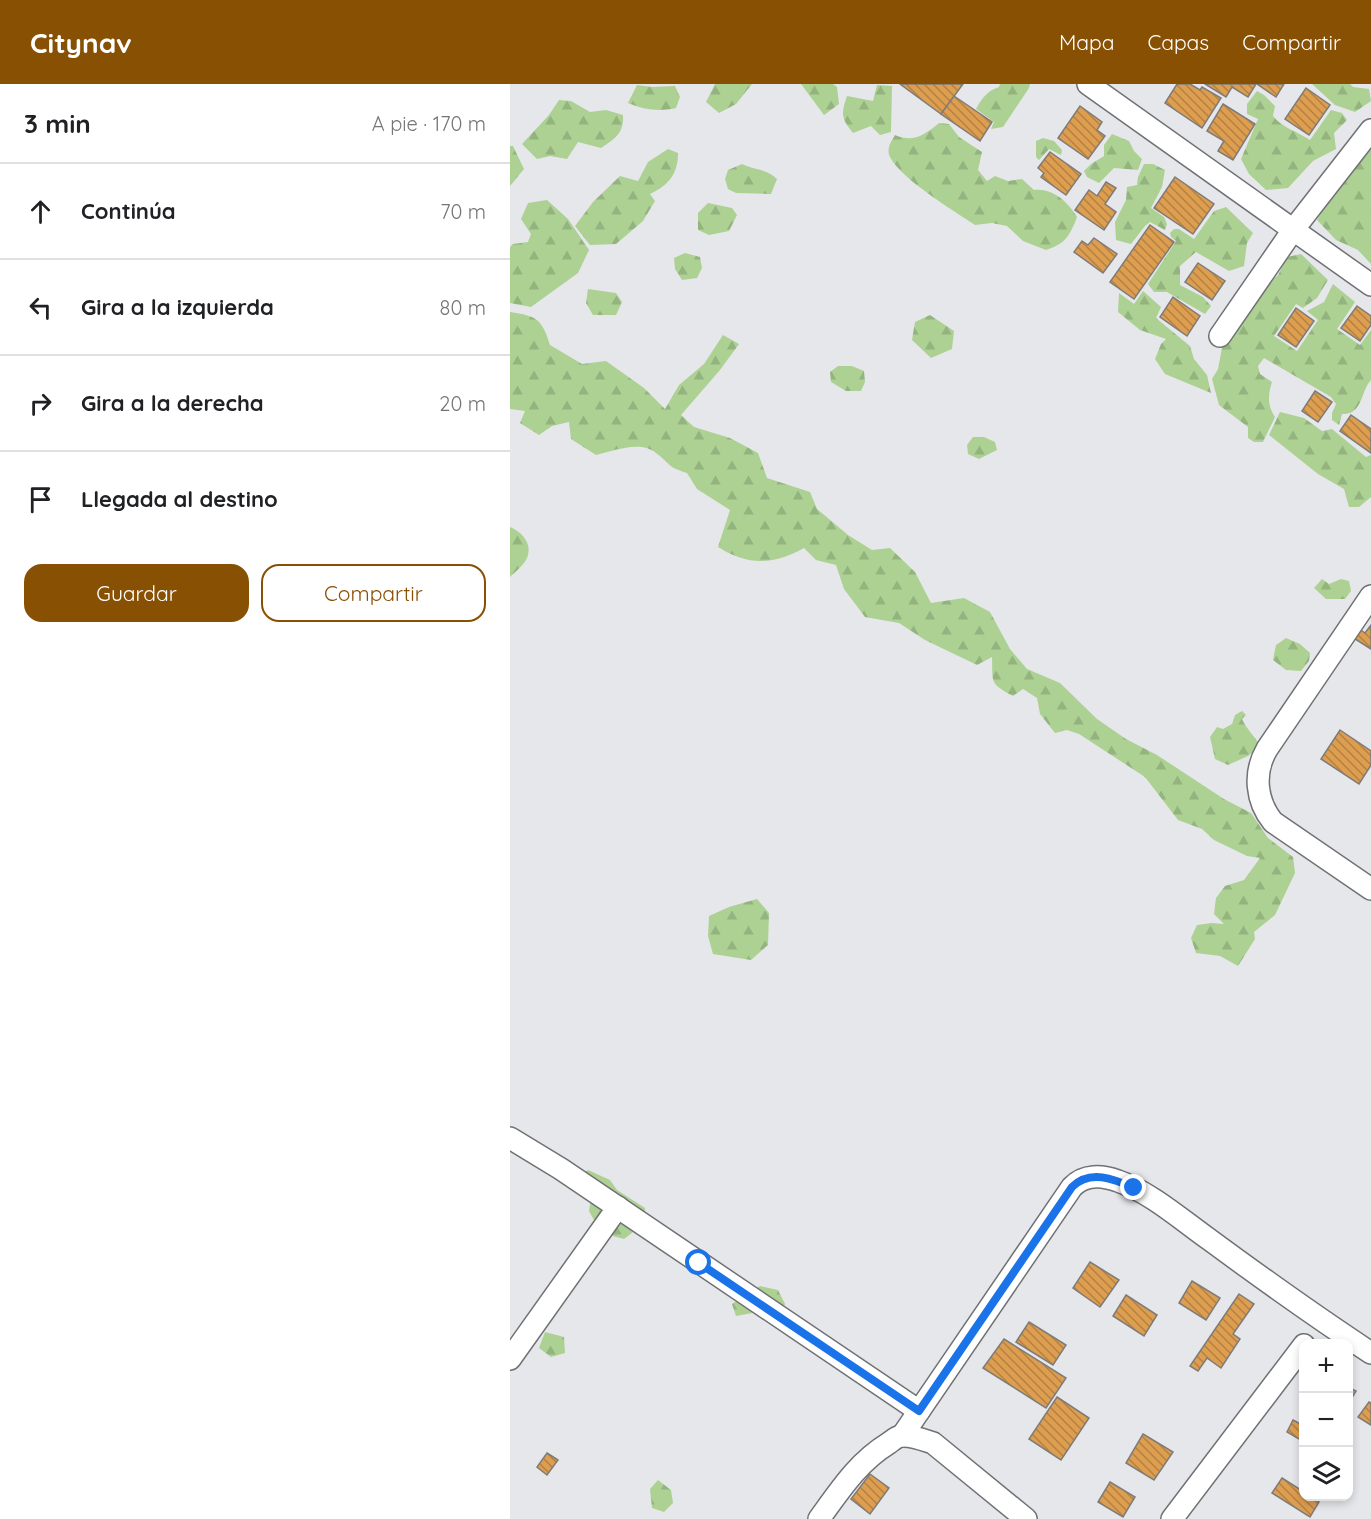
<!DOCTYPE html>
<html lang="es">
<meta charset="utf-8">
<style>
:root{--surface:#fff;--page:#f2f2f2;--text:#202124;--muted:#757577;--line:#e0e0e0;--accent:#885003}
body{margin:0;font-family:Quicksand,sans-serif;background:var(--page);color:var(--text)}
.controls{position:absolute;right:18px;bottom:18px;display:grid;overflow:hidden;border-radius:12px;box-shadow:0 3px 9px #0003}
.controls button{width:54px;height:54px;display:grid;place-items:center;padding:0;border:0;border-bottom:2px solid var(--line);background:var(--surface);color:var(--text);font:30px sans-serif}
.stop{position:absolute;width:18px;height:18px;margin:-14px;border:4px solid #1a73e8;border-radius:50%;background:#fff}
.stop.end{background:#1a73e8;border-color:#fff;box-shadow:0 2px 6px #0008}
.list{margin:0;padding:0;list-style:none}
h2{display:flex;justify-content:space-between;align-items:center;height:78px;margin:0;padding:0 24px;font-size:26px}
h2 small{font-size:20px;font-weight:400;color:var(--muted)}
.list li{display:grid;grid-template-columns:39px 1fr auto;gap:18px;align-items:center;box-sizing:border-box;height:96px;padding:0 24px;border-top:2px solid var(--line)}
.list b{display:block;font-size:22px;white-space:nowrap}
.list em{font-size:20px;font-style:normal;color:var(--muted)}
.actions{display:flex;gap:12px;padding:18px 24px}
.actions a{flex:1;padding:14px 0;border:2px solid var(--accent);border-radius:18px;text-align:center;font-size:21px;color:var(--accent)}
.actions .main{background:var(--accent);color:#fff}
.icon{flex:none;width:33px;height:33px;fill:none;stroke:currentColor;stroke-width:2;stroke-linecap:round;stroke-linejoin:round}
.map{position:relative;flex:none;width:861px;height:1435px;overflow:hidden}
header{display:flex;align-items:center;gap:36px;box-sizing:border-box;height:84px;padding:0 30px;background:var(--accent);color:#fff}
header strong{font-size:28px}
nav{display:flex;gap:33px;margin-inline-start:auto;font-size:21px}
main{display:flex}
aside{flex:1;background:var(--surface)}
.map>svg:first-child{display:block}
.forest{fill:url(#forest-firs)}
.building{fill:url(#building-back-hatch);stroke:#7e7b78;stroke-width:1.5}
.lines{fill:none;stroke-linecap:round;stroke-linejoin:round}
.minor-casing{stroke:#707174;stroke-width:24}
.minor{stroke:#fff;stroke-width:21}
.route{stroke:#1a73e8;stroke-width:8}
</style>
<header>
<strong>Citynav</strong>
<nav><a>Mapa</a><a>Capas</a><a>Compartir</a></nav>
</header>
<main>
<aside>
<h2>3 min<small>A pie · 170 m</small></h2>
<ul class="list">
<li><svg class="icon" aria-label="ahead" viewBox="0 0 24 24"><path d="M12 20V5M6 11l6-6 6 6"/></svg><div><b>Continúa</b></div><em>70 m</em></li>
<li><svg class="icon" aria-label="left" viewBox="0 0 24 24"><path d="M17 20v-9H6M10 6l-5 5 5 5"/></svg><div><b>Gira a la izquierda</b></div><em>80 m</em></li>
<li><svg class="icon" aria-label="right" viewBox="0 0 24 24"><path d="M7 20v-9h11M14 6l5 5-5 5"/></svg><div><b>Gira a la derecha</b></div><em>20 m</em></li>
<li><svg class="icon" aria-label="arrive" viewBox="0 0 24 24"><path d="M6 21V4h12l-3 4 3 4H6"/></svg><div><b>Llegada al destino</b></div></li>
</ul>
<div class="actions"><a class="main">Guardar</a><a>Compartir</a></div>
</aside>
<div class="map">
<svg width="861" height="1435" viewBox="0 0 861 1435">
<defs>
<pattern id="forest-firs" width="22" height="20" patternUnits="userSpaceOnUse" patternTransform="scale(1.5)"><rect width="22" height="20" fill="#acd193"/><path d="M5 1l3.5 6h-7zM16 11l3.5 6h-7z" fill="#94b47f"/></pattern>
<pattern id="building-back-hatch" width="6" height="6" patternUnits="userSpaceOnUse" patternTransform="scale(1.5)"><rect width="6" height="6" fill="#de9e50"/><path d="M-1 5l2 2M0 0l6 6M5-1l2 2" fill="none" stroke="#b48143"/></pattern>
</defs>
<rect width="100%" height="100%" fill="#e6e7eb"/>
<!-- forest -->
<g class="forest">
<path d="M205,0H242L226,20L209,29L196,18Z"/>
<path d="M291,0H323L327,3L329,20L314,31Z"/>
<path d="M490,0H520L519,4L493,43L481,45L484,38L466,25C472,14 477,7 489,3Z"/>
<path d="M802,0H840L843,3L859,5L861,17L845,28L825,21Z"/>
<path d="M127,1L142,3L165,2L170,13L166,24C149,28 134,26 118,19Z"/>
<path d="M367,1L382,2L381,48L370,51L361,42L343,49C331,34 331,30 337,12L363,17Z"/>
<path d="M747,7L754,11L765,22L763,32C772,44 787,47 800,56L821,26L832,29L837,36L824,49L826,65L803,77L778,104L756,106L739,90L731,75L748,35L737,30V20Z"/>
<path d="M49,16L61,17L80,28L96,26L113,31C114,49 106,54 91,64L68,58L57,75L40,72L27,75L12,60L39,31Z"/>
<path d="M429,39L439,40L449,53L472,68L468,86L477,97L485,92L498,97L512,95L524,106C543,104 558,118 567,133C560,152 555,160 536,166L513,157L497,142L482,139L465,141C443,126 392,96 380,73C376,65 381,58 385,51C403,59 415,51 429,39Z"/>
<path d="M602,50L619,57L624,67L632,75L628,86L604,84L589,99L577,93L574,87L581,80L594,72V61Z"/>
<path d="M861,53V180L848,166L826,156L807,136L818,117Z"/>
<path d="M533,54L544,57L552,66L551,71L539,65L529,76L526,73V57Z"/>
<path d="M0,62H3L14,85L0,102Z"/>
<path d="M158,65L168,69C168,90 159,101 140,110L145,117L133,137L106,160L80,161L65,142L83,118L110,92L128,97L138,78Z"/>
<path d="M232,80C247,87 255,84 267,95L261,110L226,109L218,105L215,95L218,86Z"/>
<path d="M634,80H643L655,86L652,103L641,124L654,133L657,140L655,146L640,138L635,142L621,160L606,156L605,138L616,116L617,103L627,101L628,93Z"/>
<path d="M37,116L58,135L79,166L68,189L21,223L0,219V163L3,160L18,158L21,150L11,135L18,119Z"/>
<path d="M198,119L222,124L227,131L219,147L199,151L188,146V129Z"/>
<path d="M716,123L743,149L737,159L734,182L719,187L686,168L670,182V201L693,213L701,222L695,230L657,208H644L638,200L666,157L661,153L660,149L664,145H669L684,155L704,127Z"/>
<path d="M175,169L190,173L192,184L187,194L172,196L165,185L164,174Z"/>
<path d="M791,170L818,196L807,214L793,224L786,220L764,252L787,267L808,236L797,227L814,218L823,200L845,218L827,245L850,261L861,246V296C850,308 853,331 832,330L829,341L822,336V329L826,320L821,313L754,274L748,282L750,290L762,298C758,311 757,321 765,333L753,358H744L738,354V343L709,321L702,295L708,285L714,253L749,208L768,191L777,173Z"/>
<path d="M78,205L106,209L112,218L106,231H83L76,219Z"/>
<path d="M633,207L651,223L646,234L680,262L684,275L697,291L701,309L655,290L645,275L651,260L656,255L630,246L608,228L609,209L624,220Z"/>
<path d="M0,228C27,232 32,235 40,261L72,280L96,277L134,304L155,325L169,301L194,280L213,251L229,260L210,286L171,331L184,343L220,354L248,369L257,394L300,408L307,425L338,451L362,466L380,464L405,488L421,519L454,514L480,528L500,565L517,585L550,599L587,635L616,655L647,671L714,715L741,729L758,754L783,773L785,789L765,831L744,848L745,855L728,882L710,872L686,869L681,854L687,841L702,839L714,840L704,830L706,814L715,802L734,796L750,774L737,772L704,756L692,745L668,736L635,693L569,650L557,646L545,649L530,630L527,614L513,605L503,612C479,599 483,599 482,573L467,581L415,556L389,539L355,533L334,505L326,481L306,476L294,464C263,481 238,482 208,463L220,426L187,405L177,389C157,383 161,380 146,369C130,356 104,367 86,371L61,355L59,338L42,342L29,351L10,339L15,327L0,325Z"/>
<path d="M420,231L444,247L442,265L421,274L402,256L405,238Z"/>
<path d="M328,282H342L354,287L355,298L351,307H336L321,298L320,288Z"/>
<path d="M770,328L794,334L812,347L822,345L856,373L861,371V413L849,423H839L834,405L808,390L759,351Z"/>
<path d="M463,353H474L485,358L487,366L469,375L458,370L457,361Z"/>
<path d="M0,443C12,448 23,460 17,474C14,481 5,488 0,493Z"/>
<path d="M812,495L819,500L831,495L839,497L841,507L835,515H816L804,504Z"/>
<path d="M776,554L790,560L800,569L799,577L791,587L776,586L763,576L766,561Z"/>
<path d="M732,627L736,631L732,635C737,646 745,652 750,662L738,672L718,681L705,675L700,653L707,643L713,645L722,640L725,631Z"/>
<path d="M247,815L259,829L258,861L241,876L203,870L198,852L199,832L219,823Z"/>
<path d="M78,1086L100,1096L107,1106L135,1124C135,1139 126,1146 114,1155L91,1149L79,1127L81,1114L69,1093Z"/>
<path d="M250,1202L268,1206L275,1220L270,1231L248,1228L226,1232L222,1220Z"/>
<path d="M35,1248L54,1253L55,1269L41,1273L29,1264Z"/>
<path d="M148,1396L161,1406L163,1419L154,1428L142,1424L140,1405Z"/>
</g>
<!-- building -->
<g class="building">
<path d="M390,0H453L431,30Z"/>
<path d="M667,0H680L690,6L692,3L711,14L692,44L655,19Z"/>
<path d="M695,0H746L738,13L722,3L716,13Z"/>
<path d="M747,0H774L766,13Z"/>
<path d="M796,4L820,21L799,51L775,35Z"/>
<path d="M444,12L482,38L470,57L431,30Z"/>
<path d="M713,20L745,40L723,76L708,67L714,57L697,47Z"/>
<path d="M570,22L592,38L587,46L595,52L578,75L548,54Z"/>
<path d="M540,68L571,90L556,111L531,93L534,89L528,84Z"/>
<path d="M665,93L704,120L683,150L644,124Z"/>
<path d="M596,98L606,104L595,120L606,128L594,146L565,126L579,106L587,112Z"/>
<path d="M640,141L664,158L624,215L600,198Z"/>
<path d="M584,154L607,170L593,189L564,168L572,157L578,161Z"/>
<path d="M688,179L715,197L702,216L675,198Z"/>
<path d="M663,213L690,232L677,252L650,233Z"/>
<path d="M847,222L861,232V241L850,257L831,244Z"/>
<path d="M786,224L804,237L786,263L768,251Z"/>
<path d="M805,307L822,318L808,338L792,327Z"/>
<path d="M841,331L861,345V369L830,347Z"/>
<path d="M861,541V565L842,553L848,544L855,549Z"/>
<path d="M830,646L861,667V681L849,700L811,675Z"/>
<path d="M580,1178L609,1196L590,1223L563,1204Z"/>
<path d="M682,1197L710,1214L696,1236L669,1219Z"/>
<path d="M729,1210L744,1220L723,1250L730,1255L711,1284L697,1274L688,1287L680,1282Z"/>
<path d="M616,1211L647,1231L634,1252L603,1232Z"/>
<path d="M519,1238L556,1261L543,1281L506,1258Z"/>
<path d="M494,1255L556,1294L536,1324L473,1284Z"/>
<path d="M838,1303L846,1307L838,1320Z"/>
<path d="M547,1313L579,1334L551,1376L519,1355Z"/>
<path d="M859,1318L861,1319V1341L848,1333Z"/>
<path d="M783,1336L794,1342V1358L777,1348Z"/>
<path d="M633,1350L663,1368L644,1396L616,1379Z"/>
<path d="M37,1369L48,1376L37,1391L27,1383Z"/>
<path d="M360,1390L379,1404L360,1430L341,1415Z"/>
<path d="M772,1394L794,1408V1412H801L809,1418L800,1433L762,1409Z"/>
<path d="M600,1398L625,1413L613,1433L588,1418Z"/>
</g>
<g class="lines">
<!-- minor casing -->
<g class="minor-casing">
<g id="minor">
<path d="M578,0L861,201"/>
<path d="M710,252L783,146L861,46"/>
<path d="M861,512L757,665C743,689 746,717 763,738L861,805"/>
<path d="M0,1054L51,1085L409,1327"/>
<path d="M0,1275L108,1123"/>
<path d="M392,1352L562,1103C574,1090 592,1091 608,1097C640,1108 673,1137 700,1156C753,1195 806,1233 861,1269"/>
<path d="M309,1435C330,1406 348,1378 379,1359C383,1356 386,1353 391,1352C402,1351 414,1356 423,1359L516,1435"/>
<path d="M662,1435L794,1261"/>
</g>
</g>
<!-- minor -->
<use href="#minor" class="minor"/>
</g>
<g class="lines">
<!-- route -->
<path class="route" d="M189,1179L409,1327L562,1103C580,1085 604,1095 624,1104"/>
</g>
</svg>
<div class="controls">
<button>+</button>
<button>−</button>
<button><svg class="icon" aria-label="layers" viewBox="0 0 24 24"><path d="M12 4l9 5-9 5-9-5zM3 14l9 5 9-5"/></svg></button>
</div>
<div class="stop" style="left:189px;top:1179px"></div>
<div class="stop end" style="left:624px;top:1104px"></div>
</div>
</main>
